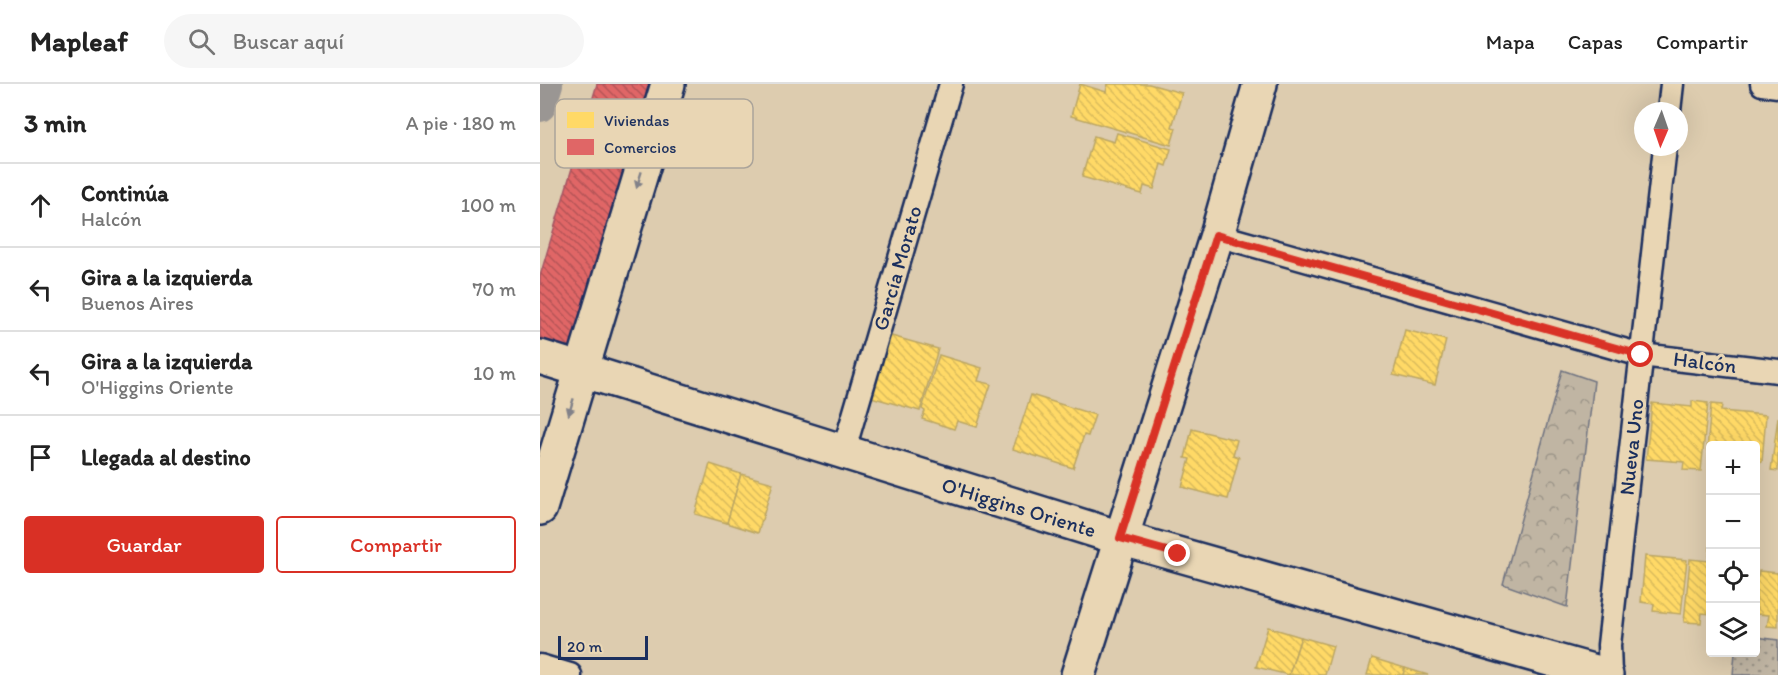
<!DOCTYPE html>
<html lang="es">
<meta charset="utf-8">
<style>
:root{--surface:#fff;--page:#f6f6f6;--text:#222;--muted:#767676;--line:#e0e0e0;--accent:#d93025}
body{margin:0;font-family:Itim,sans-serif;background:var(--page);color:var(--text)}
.controls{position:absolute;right:18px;bottom:18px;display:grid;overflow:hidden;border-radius:6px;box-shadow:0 6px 24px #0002}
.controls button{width:54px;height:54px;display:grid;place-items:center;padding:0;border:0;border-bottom:2px solid var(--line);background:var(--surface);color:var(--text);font:30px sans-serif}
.compass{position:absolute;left:1094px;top:18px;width:54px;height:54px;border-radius:50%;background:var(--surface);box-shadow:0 6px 24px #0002;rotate:182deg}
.scale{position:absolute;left:18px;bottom:15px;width:90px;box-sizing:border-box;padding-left:6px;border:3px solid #1b2f5e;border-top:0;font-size:16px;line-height:21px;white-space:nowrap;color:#1b2f5e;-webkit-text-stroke:4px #e9d6b4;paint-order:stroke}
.stop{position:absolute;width:18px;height:18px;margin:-14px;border:4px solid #d93025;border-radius:50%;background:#fff}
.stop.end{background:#d93025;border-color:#fff;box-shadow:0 2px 6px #0008}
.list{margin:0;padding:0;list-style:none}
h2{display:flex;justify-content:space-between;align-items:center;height:78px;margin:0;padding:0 24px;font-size:26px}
h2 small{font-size:20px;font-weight:400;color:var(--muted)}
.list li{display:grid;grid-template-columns:39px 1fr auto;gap:18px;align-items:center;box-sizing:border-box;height:84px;padding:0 24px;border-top:2px solid var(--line)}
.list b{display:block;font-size:22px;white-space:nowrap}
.list p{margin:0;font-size:20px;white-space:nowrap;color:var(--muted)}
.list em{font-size:20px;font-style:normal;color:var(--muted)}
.actions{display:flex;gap:12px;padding:18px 24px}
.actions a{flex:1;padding:14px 0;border:2px solid var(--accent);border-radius:6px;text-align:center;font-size:21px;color:var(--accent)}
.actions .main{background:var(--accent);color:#fff}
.icon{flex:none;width:33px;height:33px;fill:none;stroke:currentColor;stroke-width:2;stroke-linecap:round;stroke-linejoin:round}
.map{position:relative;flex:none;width:1238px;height:591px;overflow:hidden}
header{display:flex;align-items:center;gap:36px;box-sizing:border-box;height:84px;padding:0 30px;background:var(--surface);border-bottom:2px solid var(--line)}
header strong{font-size:28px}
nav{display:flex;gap:33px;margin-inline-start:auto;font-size:21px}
.search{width:420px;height:54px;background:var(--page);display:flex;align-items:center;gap:15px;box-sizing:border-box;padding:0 21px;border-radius:33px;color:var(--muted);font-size:22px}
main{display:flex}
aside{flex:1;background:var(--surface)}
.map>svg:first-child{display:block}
.grass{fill:url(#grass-dots);stroke:#6e7280;stroke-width:1.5}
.forest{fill:url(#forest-crowns);stroke:#6e7280;stroke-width:1.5}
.homes{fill:url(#homes-back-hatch);stroke:#bba664;stroke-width:1.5}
.shops{fill:url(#shops-back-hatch);stroke:#a55664;stroke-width:1.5}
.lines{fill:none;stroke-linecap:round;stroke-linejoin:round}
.canal{stroke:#9a9693;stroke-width:32}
.street-casing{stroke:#1b2f5e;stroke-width:27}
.secondary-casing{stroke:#1b2f5e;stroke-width:38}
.street{stroke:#e9d6b4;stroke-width:22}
.secondary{stroke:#e9d6b4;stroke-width:33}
.oneway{fill:#828289}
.route{stroke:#d93025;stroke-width:8}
.labels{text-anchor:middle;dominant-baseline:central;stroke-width:6;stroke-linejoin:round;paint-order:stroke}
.street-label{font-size:21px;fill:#1b2f5e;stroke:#e9d6b4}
.key{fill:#e9d6b4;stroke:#aba49a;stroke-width:1.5}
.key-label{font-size:16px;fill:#1b2f5e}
</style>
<header>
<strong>Mapleaf</strong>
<div class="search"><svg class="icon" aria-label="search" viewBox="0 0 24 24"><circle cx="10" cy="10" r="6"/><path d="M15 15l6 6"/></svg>Buscar aquí</div>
<nav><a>Mapa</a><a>Capas</a><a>Compartir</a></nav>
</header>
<main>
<aside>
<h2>3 min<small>A pie · 180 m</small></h2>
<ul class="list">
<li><svg class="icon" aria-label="ahead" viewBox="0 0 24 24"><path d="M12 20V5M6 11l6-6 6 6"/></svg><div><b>Continúa</b><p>Halcón</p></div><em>100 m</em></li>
<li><svg class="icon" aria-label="left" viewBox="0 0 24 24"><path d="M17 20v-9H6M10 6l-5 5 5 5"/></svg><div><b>Gira a la izquierda</b><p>Buenos Aires</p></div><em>70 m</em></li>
<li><svg class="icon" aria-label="left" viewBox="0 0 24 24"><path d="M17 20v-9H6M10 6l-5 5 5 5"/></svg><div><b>Gira a la izquierda</b><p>O'Higgins Oriente</p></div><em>10 m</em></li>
<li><svg class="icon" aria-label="arrive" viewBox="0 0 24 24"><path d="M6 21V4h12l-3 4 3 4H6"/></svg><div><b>Llegada al destino</b></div></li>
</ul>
<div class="actions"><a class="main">Guardar</a><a>Compartir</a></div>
</aside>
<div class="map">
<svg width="1238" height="591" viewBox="0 0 1238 591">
<defs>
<pattern id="grass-dots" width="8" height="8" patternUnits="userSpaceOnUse" patternTransform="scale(1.5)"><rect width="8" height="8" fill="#c0b5a3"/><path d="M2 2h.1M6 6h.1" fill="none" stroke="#9b9488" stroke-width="1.8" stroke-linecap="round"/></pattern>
<pattern id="forest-crowns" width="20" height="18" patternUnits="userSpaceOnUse" patternTransform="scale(1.5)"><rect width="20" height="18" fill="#c0b5a3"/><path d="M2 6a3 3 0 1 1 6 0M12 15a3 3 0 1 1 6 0" fill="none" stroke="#9b9488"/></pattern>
<pattern id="homes-back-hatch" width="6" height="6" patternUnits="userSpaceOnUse" patternTransform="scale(1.5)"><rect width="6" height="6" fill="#ffd966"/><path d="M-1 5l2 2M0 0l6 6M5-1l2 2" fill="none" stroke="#dabb5b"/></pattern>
<pattern id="shops-back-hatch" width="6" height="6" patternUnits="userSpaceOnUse" patternTransform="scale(1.5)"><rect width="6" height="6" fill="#e06666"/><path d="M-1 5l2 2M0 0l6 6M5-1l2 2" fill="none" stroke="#b55457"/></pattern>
</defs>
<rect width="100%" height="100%" fill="#ddccaf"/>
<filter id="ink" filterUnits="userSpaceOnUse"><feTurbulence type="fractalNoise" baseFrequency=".0167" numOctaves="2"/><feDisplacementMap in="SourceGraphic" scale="12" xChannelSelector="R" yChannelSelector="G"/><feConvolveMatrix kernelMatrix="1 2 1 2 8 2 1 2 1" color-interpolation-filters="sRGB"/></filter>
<g filter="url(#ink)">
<!-- grass -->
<path class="grass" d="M1216,553L1238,556V591H1193L1195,569L1216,568Z"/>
<!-- forest -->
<path class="forest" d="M1022,286L1054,297L1027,523L963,500Z"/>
<!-- homes -->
<g class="homes">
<path d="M540,0L566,8L568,0H609L642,9L632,43L636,44L631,61L531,32Z"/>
<path d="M577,49L631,65L626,82L621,80L614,105L604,102L602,110L542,93L554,52L574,58Z"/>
<path d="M865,246L906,256L895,301L853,291Z"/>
<path d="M348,251L398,265L380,327L331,313Z"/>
<path d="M399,271L442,284L438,297L451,300L437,343L417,337L414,345L382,335L385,327L382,325Z"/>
<path d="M491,311L555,331L548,352L544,351L533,384L473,365Z"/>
<path d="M1152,317L1168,319L1161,387L1143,386L1144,378L1106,375L1112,319L1152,323Z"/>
<path d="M1171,320L1182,321L1181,327L1226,331L1222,378H1216V362H1170V367L1167,366Z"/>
<path d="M1238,333V387L1231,386Z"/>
<path d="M652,345L697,356L693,371L699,373L688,415L642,403L650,375L645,374Z"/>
<path d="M170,380L201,390L187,439L155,430Z"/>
<path d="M201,390L233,399L218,449L187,439Z"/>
<path d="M1170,462V530L1162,529L1161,539L1144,538L1150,475L1169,477Z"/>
<path d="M1105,472L1147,476L1141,530L1113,527L1114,520L1101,518Z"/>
<path d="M1219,487L1238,489V543L1227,542L1229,531L1216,530V491L1218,492Z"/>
<path d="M728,543L761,553L749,591L716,583Z"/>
<path d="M761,553L793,562L785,591H749Z"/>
<path d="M832,574L865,584L863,591H827Z"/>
<path d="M865,584L888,591H863Z"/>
</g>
<!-- shops -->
<path class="shops" d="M57,0H110L31,264L0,255V192Z"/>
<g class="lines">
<!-- canal -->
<path class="canal" d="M0,22L7,0"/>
<!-- street casing -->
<g class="street-casing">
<g id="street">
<path d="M1222,0L1238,2"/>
<path d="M1129,27L1132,0"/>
<path d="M677,151L1101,271L1238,287"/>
<path d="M303,369L411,0"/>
<path d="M0,582L30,591"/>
<path d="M1070,591L1069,561L1125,63"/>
</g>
</g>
<!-- secondary casing -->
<g class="secondary-casing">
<g id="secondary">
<path d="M0,273L580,454L1066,591"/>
<path d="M0,424L128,0"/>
<path d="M538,591L677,151L720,0"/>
</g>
</g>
<!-- street -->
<use href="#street" class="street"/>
<!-- secondary -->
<use href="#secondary" class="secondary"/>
</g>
<!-- one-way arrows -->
<defs><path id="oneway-solid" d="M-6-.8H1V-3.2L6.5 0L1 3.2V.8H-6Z" transform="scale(1.5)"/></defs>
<g class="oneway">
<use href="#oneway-solid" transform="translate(99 96) rotate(107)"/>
<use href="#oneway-solid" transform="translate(31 323) rotate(107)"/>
</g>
</g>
<g class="lines" filter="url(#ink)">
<!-- route -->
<path class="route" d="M638,470L580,454L676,151L1101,271"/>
</g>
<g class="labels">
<!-- street labels -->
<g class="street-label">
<text transform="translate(357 184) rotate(-74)">García Morato</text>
<text transform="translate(1165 278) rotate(7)">Halcón</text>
<text transform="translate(1091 363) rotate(-84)">Nueva Uno</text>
<text transform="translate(479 423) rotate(17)">O'Higgins Oriente</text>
</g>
</g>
<!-- legend -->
<rect x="15" y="15" width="198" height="69" rx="9" class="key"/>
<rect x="27" y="28" width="27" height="16" fill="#ffd966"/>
<rect x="27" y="55" width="27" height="16" fill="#e06666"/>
<g class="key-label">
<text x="64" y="42">Viviendas</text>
<text x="64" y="69">Comercios</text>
</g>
</svg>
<div class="controls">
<button>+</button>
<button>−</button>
<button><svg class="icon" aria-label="locate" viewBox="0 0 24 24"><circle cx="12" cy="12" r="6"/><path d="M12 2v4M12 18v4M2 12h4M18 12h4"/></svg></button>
<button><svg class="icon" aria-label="layers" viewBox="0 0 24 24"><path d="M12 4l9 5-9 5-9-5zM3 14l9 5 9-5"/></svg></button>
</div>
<svg class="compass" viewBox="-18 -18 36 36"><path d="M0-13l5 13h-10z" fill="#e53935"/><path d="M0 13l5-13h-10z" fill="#767676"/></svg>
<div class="scale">20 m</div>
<div class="stop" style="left:1101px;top:271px"></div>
<div class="stop end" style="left:638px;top:470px"></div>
</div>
</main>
